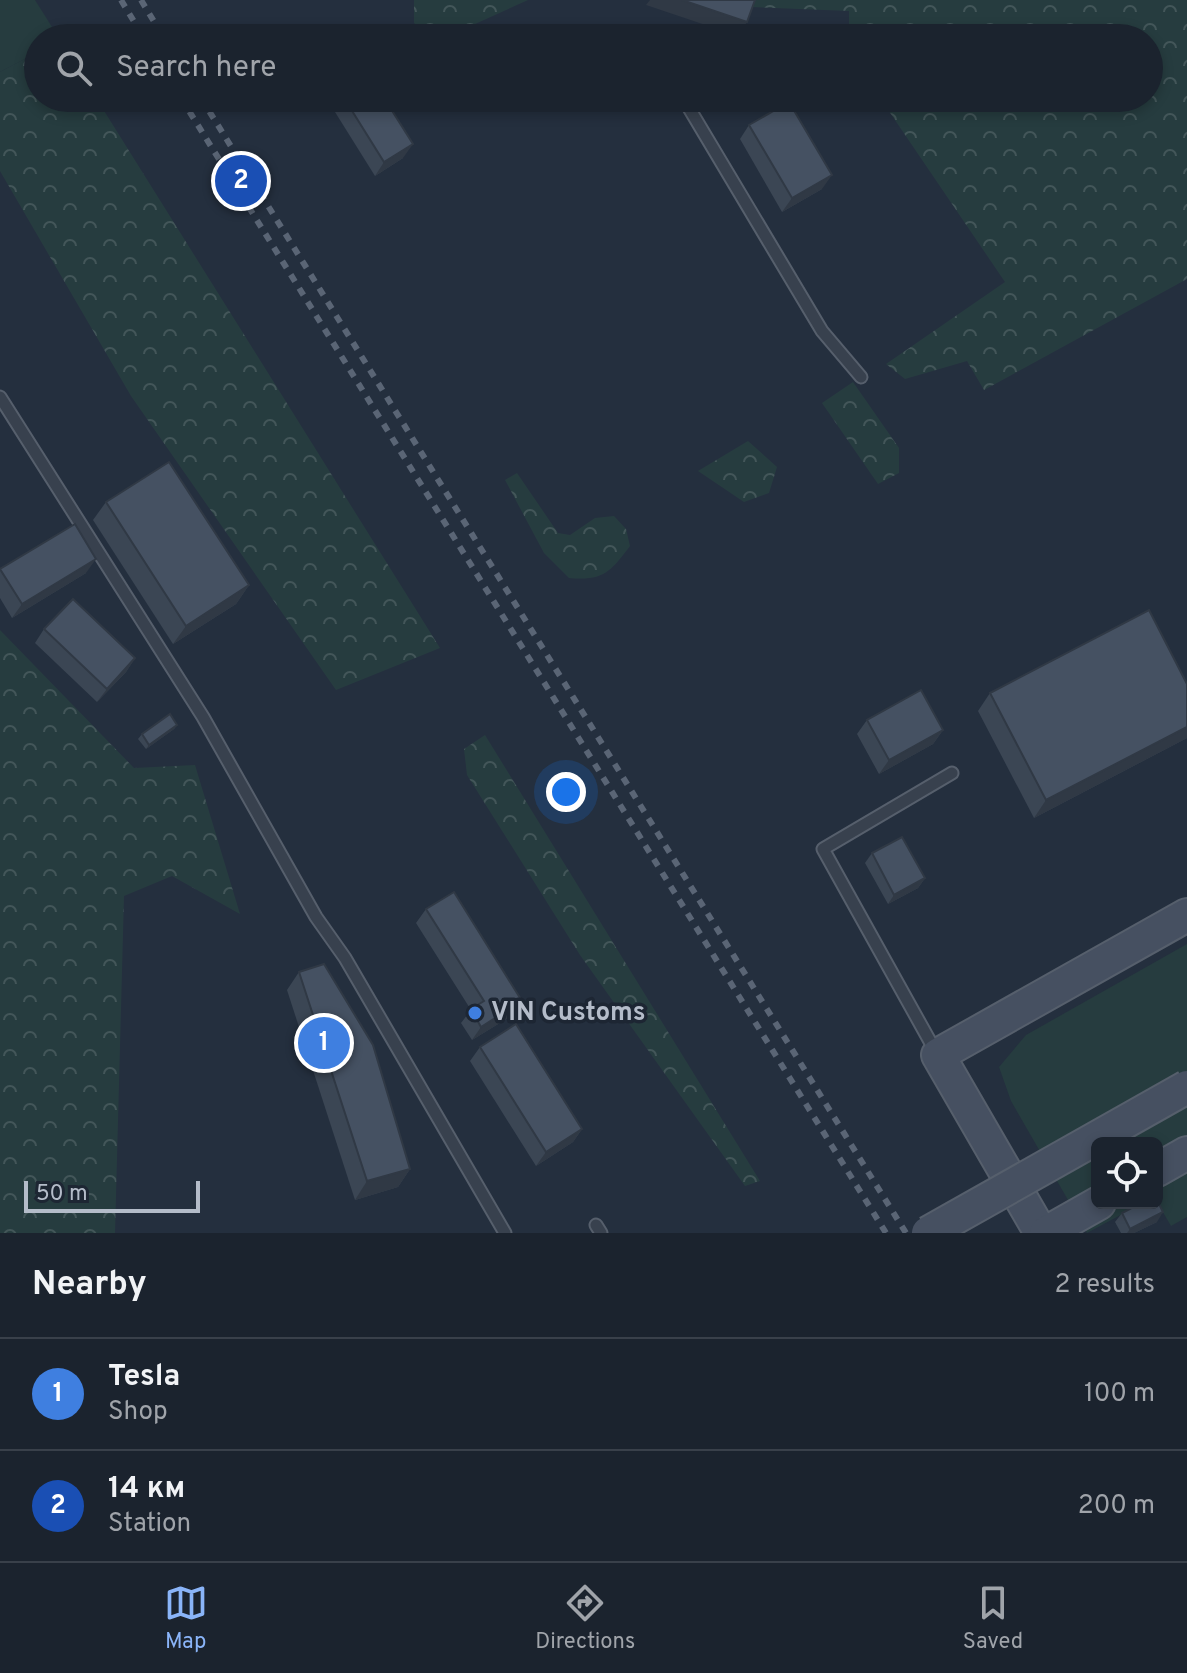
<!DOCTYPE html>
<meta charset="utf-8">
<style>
:root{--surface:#1b232e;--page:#242b36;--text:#f1f3f6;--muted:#a0a4aa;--line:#39404a;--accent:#8ab4f8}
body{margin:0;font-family:Overpass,sans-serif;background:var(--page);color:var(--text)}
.controls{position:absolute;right:24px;bottom:24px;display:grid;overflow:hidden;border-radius:12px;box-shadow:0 4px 12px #0003}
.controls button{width:72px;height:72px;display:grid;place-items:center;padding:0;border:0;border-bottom:2px solid var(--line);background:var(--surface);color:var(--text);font:40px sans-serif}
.scale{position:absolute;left:24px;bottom:20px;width:176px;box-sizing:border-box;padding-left:8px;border:4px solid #b4bcc9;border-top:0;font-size:22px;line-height:28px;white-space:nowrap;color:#b4bcc9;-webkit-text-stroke:6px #1d2633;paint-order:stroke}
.you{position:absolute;left:566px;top:792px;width:28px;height:28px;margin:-20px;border:6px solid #fff;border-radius:50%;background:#1a73e8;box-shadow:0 0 0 12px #1a73e833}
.badge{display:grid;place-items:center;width:52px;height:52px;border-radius:50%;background:var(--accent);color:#fff;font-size:26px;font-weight:700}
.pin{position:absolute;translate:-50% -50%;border:4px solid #fff;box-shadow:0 2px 8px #0006}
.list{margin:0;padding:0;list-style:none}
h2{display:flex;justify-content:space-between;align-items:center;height:104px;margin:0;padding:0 32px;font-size:34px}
h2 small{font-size:26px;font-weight:400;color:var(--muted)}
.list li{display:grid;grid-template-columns:52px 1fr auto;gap:24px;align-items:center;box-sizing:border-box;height:112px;padding:0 32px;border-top:2px solid var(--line)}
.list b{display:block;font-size:30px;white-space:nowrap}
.list p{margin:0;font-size:26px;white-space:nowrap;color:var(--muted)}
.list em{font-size:26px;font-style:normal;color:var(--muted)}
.icon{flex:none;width:44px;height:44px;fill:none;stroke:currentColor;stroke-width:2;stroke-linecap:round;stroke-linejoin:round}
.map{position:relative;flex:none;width:1187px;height:1233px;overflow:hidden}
.search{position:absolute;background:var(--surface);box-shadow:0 4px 12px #0003;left:24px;right:24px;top:24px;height:88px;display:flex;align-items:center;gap:20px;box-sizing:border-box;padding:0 28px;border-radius:44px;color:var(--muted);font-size:30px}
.sheet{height:328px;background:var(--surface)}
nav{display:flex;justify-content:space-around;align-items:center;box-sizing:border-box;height:112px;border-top:2px solid var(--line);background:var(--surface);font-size:22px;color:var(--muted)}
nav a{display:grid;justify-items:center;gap:4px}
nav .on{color:var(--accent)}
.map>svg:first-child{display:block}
.green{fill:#263c3f}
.forest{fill:url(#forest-crowns)}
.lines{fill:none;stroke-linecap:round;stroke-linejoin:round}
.service-casing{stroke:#565f6c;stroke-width:15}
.secondary-casing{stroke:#565f6c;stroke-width:36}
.service{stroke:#38414e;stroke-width:11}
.secondary{stroke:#465061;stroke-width:32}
.rail{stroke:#5a6575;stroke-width:6;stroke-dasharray:8 8;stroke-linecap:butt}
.secondary-bridge-casing{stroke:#565f6c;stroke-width:36;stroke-linecap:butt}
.secondary-bridge{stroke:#465061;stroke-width:32}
.wall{fill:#3b4654}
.shaded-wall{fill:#303945}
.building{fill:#455162;stroke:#303945;stroke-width:2}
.shop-dot{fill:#3f7fe0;stroke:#1d2633;stroke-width:3}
.labels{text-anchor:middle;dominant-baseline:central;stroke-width:7;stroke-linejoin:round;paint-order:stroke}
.poi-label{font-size:26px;font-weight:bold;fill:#b4bcc9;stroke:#1d2633;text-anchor:start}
</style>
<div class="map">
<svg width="1187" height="1233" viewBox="0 0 1187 1233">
<defs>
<pattern id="forest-crowns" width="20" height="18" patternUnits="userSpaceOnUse" patternTransform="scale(2)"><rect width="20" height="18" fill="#263c3f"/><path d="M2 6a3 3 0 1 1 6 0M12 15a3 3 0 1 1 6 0" fill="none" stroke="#435659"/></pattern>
</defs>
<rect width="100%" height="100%" fill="#242f3e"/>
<!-- green -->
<g class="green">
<path d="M0,0H35L59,38H38V52L0,72Z"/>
<path d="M1187,944V1217L1171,1226L1157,1202V1143H1097V1203H1143L1087,1233L1011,1101L999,1067L1026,1035Z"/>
</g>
<!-- forest -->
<g class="forest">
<path d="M414,0H528L444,38H432L414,23Z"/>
<path d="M747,0H1187V279L984,390L967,361L905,379L886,364L1005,282L880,98H1149V38H849V11L751,7Z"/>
<path d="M38,52V98H96L440,648L336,690L131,396L0,171V72Z"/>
<path d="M853,382L899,448V473L878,484L822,403Z"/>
<path d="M748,441L777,467L769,493L744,502L698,471Z"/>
<path d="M517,473L558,533L570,535L595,518L614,516L626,529L630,546C610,572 604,581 569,578L544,553L505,480Z"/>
<path d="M0,630L134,768L195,765L240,914L172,876L124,896L115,1233H0Z"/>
<path d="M485,735L760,1181L745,1186L580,955L467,775L464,749Z"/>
</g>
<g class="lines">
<!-- service casing -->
<g class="service-casing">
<g id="service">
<path d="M683,98L822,331L861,377"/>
<path d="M0,397L203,717L316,917L345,958L505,1233"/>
<path d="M937,1054L823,849L952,773"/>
<path d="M596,1225L601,1233"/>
</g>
</g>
<!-- secondary casing -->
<g class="secondary-casing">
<g id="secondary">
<path d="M1157,1170L1187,1153"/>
<path d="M1041,1233L938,1055L1187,915"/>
<path d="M1046,1233L1099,1203"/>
</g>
</g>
<!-- service -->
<use href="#service" class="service"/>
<!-- secondary -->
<use href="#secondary" class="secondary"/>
<!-- rail -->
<g class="rail">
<path d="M121,0L144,38"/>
<path d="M141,0L164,38"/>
<path d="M181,98L886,1233"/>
<path d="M201,98L906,1233"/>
</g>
<!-- secondary-bridge casing -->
<g class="secondary-bridge-casing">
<path id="secondary-bridge" d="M928,1233L1187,1087"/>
</g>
<!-- secondary-bridge -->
<use href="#secondary-bridge" class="secondary-bridge"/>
</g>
<!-- wall -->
<g class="wall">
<path d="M334,98H384L403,158L375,176L330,104Z"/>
<path d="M749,125L822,189L782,212L740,139Z"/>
<path d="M106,502L249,585L236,604L173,644L93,520Z"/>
<path d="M0,569L86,573L12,618L0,598Z"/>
<path d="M44,629L135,658L126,672L97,702L35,643Z"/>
<path d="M1187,684V738L1034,818L978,711L990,693Z"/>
<path d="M867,720L943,730L933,744L879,774L857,734Z"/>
<path d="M177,725L174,729L146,749L138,739L142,734Z"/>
<path d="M872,853L925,878L918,888L888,904L865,863Z"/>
<path d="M426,909L522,1001L513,1015L472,1040L461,1023L471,1010L416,923Z"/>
<path d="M299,972L410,1169L398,1187L355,1200L287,990Z"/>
<path d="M480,1047L582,1129L573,1142L536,1166L470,1061Z"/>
<path d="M1122,1213L1157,1222L1134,1233H1121L1115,1222Z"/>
</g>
<!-- shaded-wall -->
<g class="shaded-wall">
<path d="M650,0H682L747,22L738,36L646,5Z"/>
<path d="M413,144L403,158L375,176L384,162Z"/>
<path d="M832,175L822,189L782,212L792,198Z"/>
<path d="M96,559L86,573L12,618L22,604Z"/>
<path d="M249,585L236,604L173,644L186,626Z"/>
<path d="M135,658L126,672L97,702L107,689Z"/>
<path d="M177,725L174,729L146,749L149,745Z"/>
<path d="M1187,727V738L1034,818L1046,800Z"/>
<path d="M943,730L933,744L879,774L889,760Z"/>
<path d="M925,878L918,888L888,904L894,895Z"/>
<path d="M522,1001L513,1015L472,1040L481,1027Z"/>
<path d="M582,1129L573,1142L536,1166L546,1152Z"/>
<path d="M410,1169L398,1187L355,1200L367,1181Z"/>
<path d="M1163,1212L1157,1222L1134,1233H1127L1130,1229Z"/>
</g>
<!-- building -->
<g class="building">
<path d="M682,0H755L747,22Z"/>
<path d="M344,98H384L413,144L384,162Z"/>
<path d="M789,102L832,175L792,198L749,125Z"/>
<path d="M169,462L249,585L186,626L106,502Z"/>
<path d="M75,524L96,559L22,604L0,569Z"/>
<path d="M73,599L135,658L107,689L44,629Z"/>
<path d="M1149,610L1187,684V727L1046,800L990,693Z"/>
<path d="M921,690L943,730L889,760L867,720Z"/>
<path d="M170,714L177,725L149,745L142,734Z"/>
<path d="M902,837L925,878L894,895L872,853Z"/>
<path d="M454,892L522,1001L481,1027L471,1009L484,1001L426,909Z"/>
<path d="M324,964L373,1045L410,1169L367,1181L299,972Z"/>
<path d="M516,1024L582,1129L546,1152L480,1047Z"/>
<path d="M1157,1200L1163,1212L1130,1229L1122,1213L1141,1203H1157Z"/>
</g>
<!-- markers -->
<circle class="shop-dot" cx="475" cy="1013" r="8"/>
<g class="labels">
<!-- poi labels -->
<g class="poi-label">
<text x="491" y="1013">VIN Customs</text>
</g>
</g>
</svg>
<div class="controls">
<button><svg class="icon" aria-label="locate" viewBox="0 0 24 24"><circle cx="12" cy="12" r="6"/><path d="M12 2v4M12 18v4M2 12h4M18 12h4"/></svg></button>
</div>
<div class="scale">50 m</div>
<div class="you"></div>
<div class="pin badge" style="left:324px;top:1043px;background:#3f7fe0">1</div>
<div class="pin badge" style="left:241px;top:181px;background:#1a4fb4">2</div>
<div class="search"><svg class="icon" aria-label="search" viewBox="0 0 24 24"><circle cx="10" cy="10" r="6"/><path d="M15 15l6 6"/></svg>Search here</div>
</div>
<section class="sheet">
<h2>Nearby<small>2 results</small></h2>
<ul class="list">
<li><span class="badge" style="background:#3f7fe0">1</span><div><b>Tesla</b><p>Shop</p></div><em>100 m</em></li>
<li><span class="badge" style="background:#1a4fb4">2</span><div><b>14 км</b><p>Station</p></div><em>200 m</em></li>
</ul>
</section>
<nav>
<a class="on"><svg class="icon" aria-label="map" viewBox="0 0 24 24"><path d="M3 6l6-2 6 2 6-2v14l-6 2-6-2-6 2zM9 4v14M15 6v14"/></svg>Map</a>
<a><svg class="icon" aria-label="directions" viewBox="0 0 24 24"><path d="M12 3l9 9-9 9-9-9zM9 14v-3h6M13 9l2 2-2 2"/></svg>Directions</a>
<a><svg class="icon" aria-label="saved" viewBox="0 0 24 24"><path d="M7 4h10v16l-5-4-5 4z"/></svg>Saved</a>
</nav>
